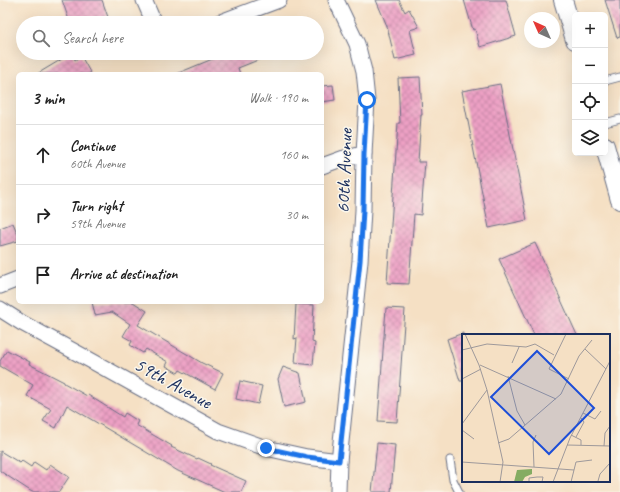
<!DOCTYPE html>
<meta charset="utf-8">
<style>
:root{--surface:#fff;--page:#f2f2f2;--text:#222;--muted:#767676;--line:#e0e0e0}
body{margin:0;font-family:Caveat,sans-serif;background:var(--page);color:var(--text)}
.controls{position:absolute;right:12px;top:12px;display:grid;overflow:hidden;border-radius:6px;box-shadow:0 4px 16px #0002}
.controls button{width:36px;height:36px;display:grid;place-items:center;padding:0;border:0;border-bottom:1px solid var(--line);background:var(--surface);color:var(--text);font:20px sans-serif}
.compass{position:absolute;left:524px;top:12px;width:36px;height:36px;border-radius:50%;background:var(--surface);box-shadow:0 4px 16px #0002;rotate:315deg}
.stop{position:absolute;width:12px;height:12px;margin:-9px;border:3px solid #1a73e8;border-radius:50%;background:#fff}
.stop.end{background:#1a73e8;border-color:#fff;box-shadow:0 1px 4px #0008}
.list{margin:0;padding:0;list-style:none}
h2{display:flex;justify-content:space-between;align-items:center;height:52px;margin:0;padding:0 16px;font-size:17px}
h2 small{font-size:13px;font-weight:400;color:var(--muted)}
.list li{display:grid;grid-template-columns:26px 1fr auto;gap:12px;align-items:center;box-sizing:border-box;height:60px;padding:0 16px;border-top:1px solid var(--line)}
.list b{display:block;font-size:15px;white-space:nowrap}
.list p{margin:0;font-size:13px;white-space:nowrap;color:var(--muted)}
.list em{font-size:13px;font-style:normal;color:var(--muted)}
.icon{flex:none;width:22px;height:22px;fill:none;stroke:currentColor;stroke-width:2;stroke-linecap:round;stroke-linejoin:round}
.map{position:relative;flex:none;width:620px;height:492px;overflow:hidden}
.search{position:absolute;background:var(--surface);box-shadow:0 4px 16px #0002;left:16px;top:16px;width:308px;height:44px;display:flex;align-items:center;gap:10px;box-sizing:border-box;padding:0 14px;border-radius:22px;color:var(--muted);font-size:15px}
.panel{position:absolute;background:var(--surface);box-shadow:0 4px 16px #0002;left:16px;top:72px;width:308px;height:232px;border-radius:6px}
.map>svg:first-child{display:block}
.building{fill:url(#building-cross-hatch)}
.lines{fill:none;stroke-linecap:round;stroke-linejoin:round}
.service-casing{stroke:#676d82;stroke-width:9}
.minor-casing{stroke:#676d82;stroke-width:17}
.tertiary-casing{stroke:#676d82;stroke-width:20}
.service{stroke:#fff;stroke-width:7}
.minor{stroke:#fff;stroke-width:15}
.tertiary{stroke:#fff;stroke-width:18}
.route{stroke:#1a73e8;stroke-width:5}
.labels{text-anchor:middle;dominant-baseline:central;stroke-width:3;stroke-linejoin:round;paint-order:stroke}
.street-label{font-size:20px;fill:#1b2f5e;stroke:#fbf7ec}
.inset-road{fill:none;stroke:#9e999b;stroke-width:1}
.view{fill:#1d4ed8;fill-opacity:0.15;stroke:#1d4ed8;stroke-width:2}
.inset-edge{fill:none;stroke:#1b2f5e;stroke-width:2}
</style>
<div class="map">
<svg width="620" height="492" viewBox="0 0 620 492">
<defs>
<pattern id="building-cross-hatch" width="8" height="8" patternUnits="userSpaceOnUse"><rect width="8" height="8" fill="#eda0c4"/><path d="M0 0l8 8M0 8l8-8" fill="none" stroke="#bf83a2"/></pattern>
</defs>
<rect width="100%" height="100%" fill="#fbf7ec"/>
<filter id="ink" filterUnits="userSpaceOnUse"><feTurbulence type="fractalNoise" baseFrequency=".025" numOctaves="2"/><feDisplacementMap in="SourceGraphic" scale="8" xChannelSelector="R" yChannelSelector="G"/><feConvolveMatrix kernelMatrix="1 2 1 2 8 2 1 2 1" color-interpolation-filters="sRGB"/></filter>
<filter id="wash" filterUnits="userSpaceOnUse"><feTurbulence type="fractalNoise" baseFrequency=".012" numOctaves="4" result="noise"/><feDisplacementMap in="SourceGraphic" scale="16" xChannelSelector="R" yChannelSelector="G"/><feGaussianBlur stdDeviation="0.9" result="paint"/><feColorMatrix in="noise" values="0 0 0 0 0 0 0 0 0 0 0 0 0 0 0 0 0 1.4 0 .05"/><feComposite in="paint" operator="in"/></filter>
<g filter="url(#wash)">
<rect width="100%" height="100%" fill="#f5e0c4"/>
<g id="blocks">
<!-- building -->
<g class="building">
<path d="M62,0H102L110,23H70Z"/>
<path d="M376,0H399L405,12L409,9L419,27L410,30L416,55L395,60L387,26Z"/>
<path d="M464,0H506L516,36L480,47L475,29L473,30Z"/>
<path d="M605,0H620V37L617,38Z"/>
<path d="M72,53L75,60L81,56L91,74H37Z"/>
<path d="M227,53L273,54L238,68L240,74H176Z"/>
<path d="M420,77L422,115H421L418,162H425L421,215L414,214L409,284L387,283L398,123H400L398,78Z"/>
<path d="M500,84L527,220L489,228L462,91Z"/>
<path d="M333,85L335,100L322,102V86Z"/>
<path d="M13,223L18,235V241L0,246V228Z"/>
<path d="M535,243L577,335H534L499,259Z"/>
<path d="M92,302H133L147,311L138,325L202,363L223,373L215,389L180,370L178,373L166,366L168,362L146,349L143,353L130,345L132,341L123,336L130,324L112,312L95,315Z"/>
<path d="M296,304L314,305L312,342L315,343L313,365L295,363L297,338L294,339Z"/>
<path d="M386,308L405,309L397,422L378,421Z"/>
<path d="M463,333V381H460L447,339Z"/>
<path d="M7,350L30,362L29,364L64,382V383L87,396L88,395L123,417L125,413L138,421L136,425L172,446L171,447L197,459L198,458L211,464L210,465L246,481L241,492H225L178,471L67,405L56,428L43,421L51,409L27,396L33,385L0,366V361Z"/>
<path d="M283,367L300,373L306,402L284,407L278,379Z"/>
<path d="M240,381L262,386L258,404L236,399Z"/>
<path d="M377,443L395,445L391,492H372Z"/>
<path d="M0,451L20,463L22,461L31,467L34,462L46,470L50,464L69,477L59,492H32L0,471Z"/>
</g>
</g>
</g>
<g filter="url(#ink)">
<use href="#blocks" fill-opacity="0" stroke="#676d82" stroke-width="1"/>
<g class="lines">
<!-- service casing -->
<g class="service-casing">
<g id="service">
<path d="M605,81L620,77"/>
<path d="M605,123L620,119"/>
<path d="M450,460L453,480L459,492"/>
</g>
</g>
<!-- minor casing -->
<g class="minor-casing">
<g id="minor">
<path d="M144,0L154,23"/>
<path d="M336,0L357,44L364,71L367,100L364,154L363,210L360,261L339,461L338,492"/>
<path d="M218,23L279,0"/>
<path d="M322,166L344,158L364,154"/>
<path d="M0,286L18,279"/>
<path d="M0,309L22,323L90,360L218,431L266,448L307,457L339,461"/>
</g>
</g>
<!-- tertiary casing -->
<g class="tertiary-casing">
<g id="tertiary">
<path d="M563,0L575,40"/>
<path d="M605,146L620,200"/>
</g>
</g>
<!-- service -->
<use href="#service" class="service"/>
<!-- minor -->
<use href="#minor" class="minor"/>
<!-- tertiary -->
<use href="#tertiary" class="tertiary"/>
</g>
</g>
<g class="lines" filter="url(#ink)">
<!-- route -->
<path class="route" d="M266,448L307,457L339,461L360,261L363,210L364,154L367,100"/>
</g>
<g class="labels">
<!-- street labels -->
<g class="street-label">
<text transform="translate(344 171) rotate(-88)">60th Avenue</text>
<text transform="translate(173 383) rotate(29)">59th Avenue</text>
</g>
</g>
<!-- overview -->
<g transform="translate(462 334)">
<rect width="148" height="148" fill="#f5e0c4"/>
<path d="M70,135V140L63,143L60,148H52L55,136Z" fill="#84ac62"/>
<path class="inset-road" d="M3,0L17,31L25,56L41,128L38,148M104,0L87,35L107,45M73,10L92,21M123,15L144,35M0,16L25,10L64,13L73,10M50,29L57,13M18,31L94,65M46,42L55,77L63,91M0,45L19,35M121,79L133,85L139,77M0,90L25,56M0,96L12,105M109,101L119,106V111M114,103L122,88L119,84M36,109L47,105L99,60L117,22L130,6M105,111L148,112M142,112L143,99L148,92M0,128L112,136M72,133L71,108L74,101M136,147L138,140L148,129M67,148V144L75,143H81L80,148M91,148L108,104L148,27M109,148L114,128L130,126"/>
<path class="view" d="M75,17L132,74L87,120L29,63Z"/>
<rect width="148" height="148" class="inset-edge"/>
</g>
</svg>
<div class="controls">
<button>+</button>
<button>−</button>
<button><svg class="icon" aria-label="locate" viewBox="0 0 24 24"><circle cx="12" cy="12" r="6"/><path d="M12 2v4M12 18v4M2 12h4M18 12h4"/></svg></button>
<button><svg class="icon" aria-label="layers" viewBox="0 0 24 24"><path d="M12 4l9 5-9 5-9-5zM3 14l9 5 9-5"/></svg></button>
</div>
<svg class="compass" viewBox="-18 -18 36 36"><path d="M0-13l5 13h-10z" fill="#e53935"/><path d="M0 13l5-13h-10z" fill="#767676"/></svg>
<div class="stop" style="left:367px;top:100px"></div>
<div class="stop end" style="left:266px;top:448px"></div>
<div class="search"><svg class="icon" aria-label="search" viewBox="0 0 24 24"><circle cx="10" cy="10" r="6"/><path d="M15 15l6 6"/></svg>Search here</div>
<section class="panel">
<h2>3 min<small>Walk · 190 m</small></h2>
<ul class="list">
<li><svg class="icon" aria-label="ahead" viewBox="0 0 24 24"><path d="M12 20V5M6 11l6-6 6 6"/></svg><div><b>Continue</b><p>60th Avenue</p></div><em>160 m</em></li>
<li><svg class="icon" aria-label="right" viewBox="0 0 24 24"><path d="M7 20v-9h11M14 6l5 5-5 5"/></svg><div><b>Turn right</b><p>59th Avenue</p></div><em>30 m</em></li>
<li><svg class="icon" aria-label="arrive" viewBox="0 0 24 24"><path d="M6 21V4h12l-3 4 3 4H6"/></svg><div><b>Arrive at destination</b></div></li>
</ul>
</section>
</div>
